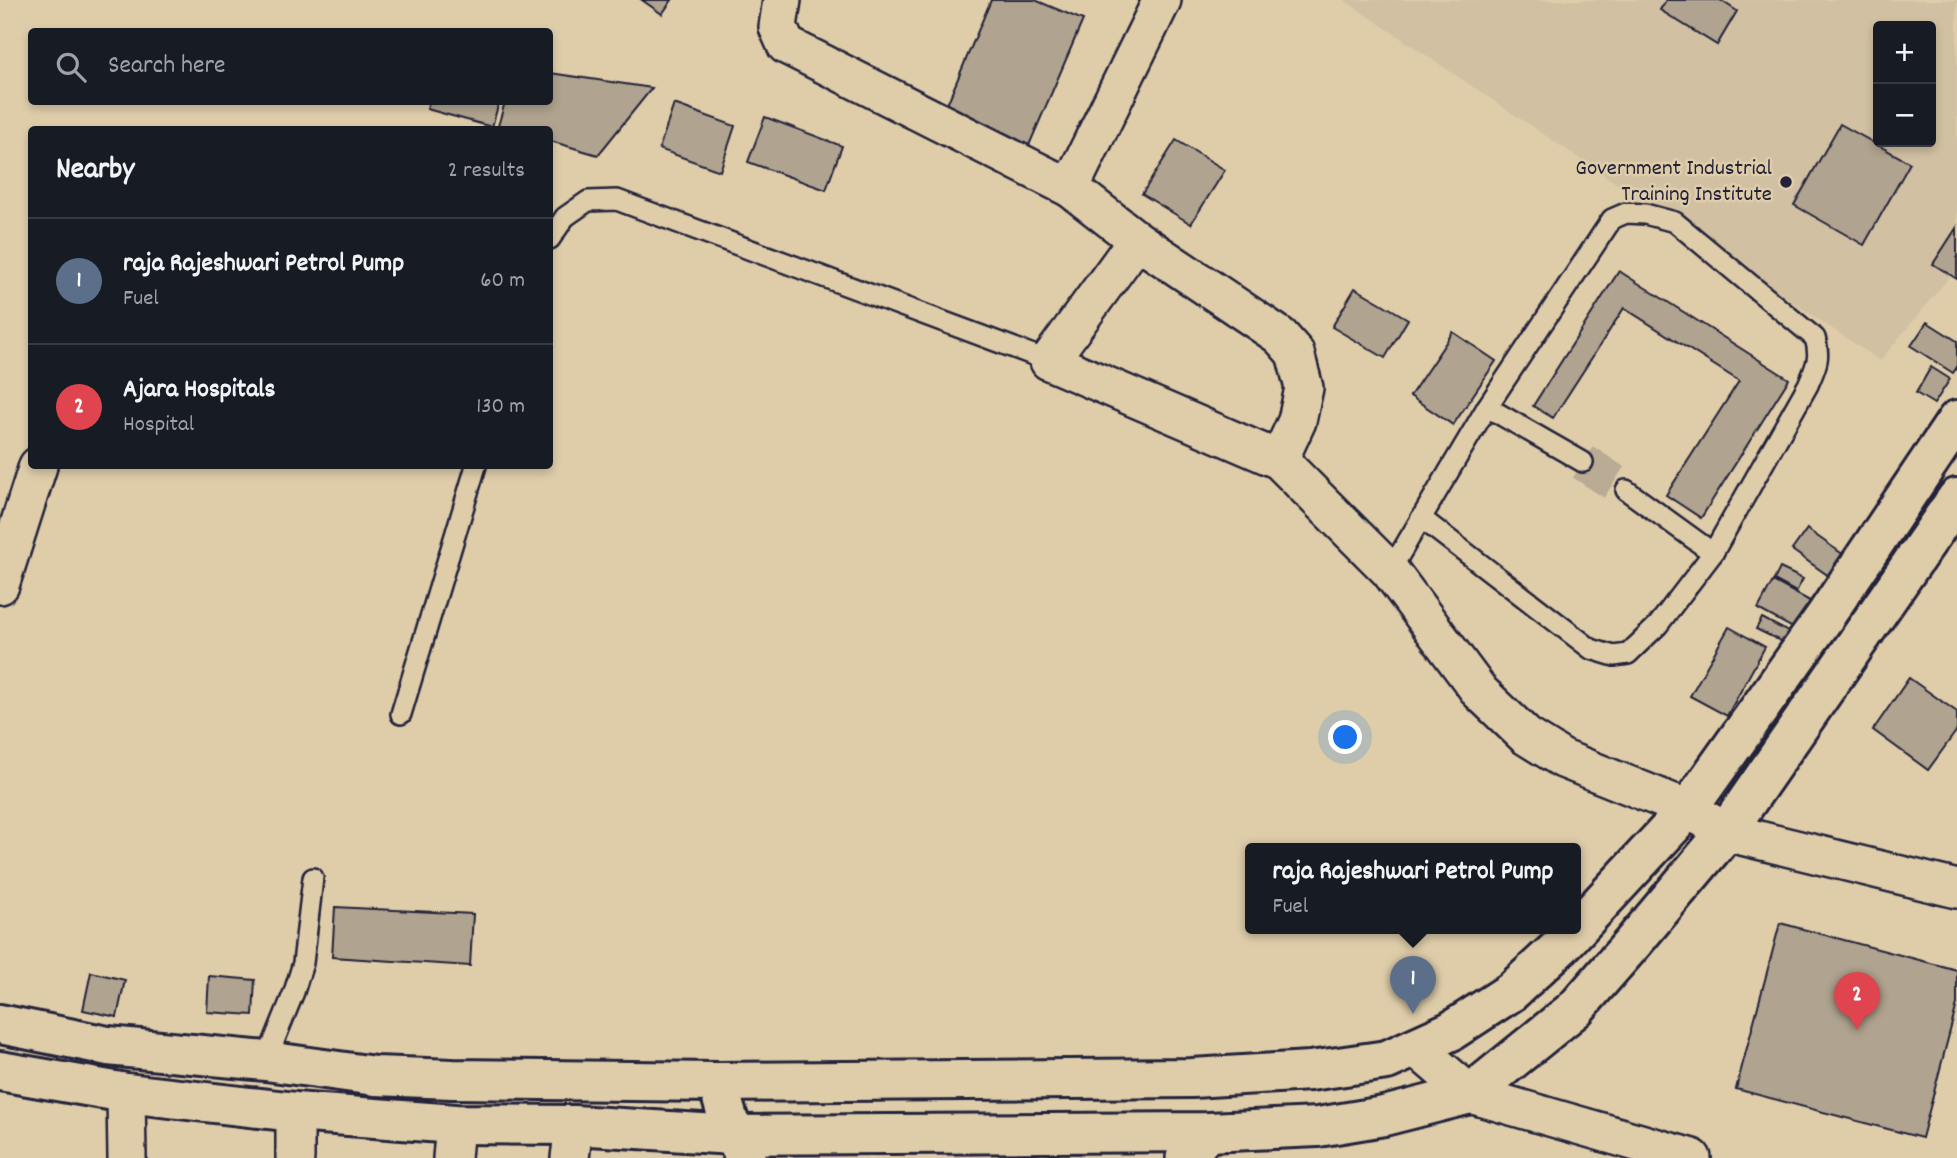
<!DOCTYPE html>
<meta charset="utf-8">
<style>
:root{--surface:#171b24;--page:#20242c;--text:#f1f3f6;--muted:#9ea1a6;--line:#363941;--accent:#8c9099}
body{margin:0;font-family:Dekko,sans-serif;background:var(--page);color:var(--text)}
.controls{position:absolute;right:21px;top:21px;display:grid;overflow:hidden;border-radius:7px;box-shadow:0 4px 10px #0003}
.controls button{width:63px;height:63px;display:grid;place-items:center;padding:0;border:0;border-bottom:2px solid var(--line);background:var(--surface);color:var(--text);font:35px sans-serif}
.you{position:absolute;left:1346px;top:738px;width:24px;height:24px;margin:-18px;border:5px solid #fff;border-radius:50%;background:#1a73e8;box-shadow:0 0 0 10px #1a73e833}
.badge{display:grid;place-items:center;width:46px;height:46px;border-radius:50%;background:var(--accent);color:#fff;font-size:23px;font-weight:700}
.pin{position:absolute;translate:-50% -58px;filter:drop-shadow(0 2px 4px #0008)}
.pin::after{content:'';position:absolute;top:37px;width:24px;height:21px;background:inherit;clip-path:polygon(0 0,100% 0,50% 100%)}
.popup{position:absolute;left:1245px;top:843px;width:336px;height:91px;box-sizing:border-box;display:grid;place-content:center;border-radius:7px;background:var(--surface);filter:drop-shadow(0 2px 5px #0005);font-size:23px;white-space:nowrap;color:var(--muted)}
.popup b{font-size:26px;color:var(--text)}
.popup::after{content:'';position:absolute;left:50%;top:100%;margin-left:-14px;border:14px solid transparent;border-top-color:var(--surface)}
.list{margin:0;padding:0;list-style:none}
h2{display:flex;justify-content:space-between;align-items:center;height:91px;margin:0;padding:0 28px;font-size:30px}
h2 small{font-size:23px;font-weight:400;color:var(--muted)}
.list li{display:grid;grid-template-columns:46px 1fr auto;gap:21px;align-items:center;box-sizing:border-box;height:126px;padding:0 28px;border-top:2px solid var(--line)}
.list b{display:block;font-size:26px;white-space:nowrap}
.list p{margin:0;font-size:23px;white-space:nowrap;color:var(--muted)}
.list em{font-size:23px;font-style:normal;color:var(--muted)}
.icon{flex:none;width:38px;height:38px;fill:none;stroke:currentColor;stroke-width:2;stroke-linecap:round;stroke-linejoin:round}
.map{position:relative;flex:none;width:1957px;height:1158px;overflow:hidden}
.search{position:absolute;background:var(--surface);box-shadow:0 4px 10px #0003;left:28px;top:28px;width:525px;height:77px;display:flex;align-items:center;gap:18px;box-sizing:border-box;padding:0 24px;border-radius:7px;color:var(--muted);font-size:26px}
.panel{position:absolute;background:var(--surface);box-shadow:0 4px 10px #0003;left:28px;top:126px;width:525px;height:343px;border-radius:7px}
.map>svg:first-child{display:block}
.built{fill:#d1c0a2;fill-rule:evenodd}
.building{fill:#b0a38f;stroke:#22223b;stroke-width:2}
.lines{fill:none;stroke-linecap:round;stroke-linejoin:round}
.minor-tunnel{stroke:#b9ab94;stroke-width:37;stroke-dasharray:37 18;stroke-linecap:butt}
.service-casing{stroke:#22223b;stroke-width:24}
.minor-casing{stroke:#22223b;stroke-width:42}
.secondary-casing{stroke:#22223b;stroke-width:44}
.primary-casing{stroke:#22223b;stroke-width:44}
.service{stroke:#dfcdaa;stroke-width:19}
.minor{stroke:#dfcdaa;stroke-width:37}
.secondary{stroke:#dfcdaa;stroke-width:38}
.primary{stroke:#dfcdaa;stroke-width:38}
.poi-dot{fill:#22223b;stroke:#dfcdaa;stroke-width:2.5}
.labels{text-anchor:middle;dominant-baseline:central;stroke-width:5;stroke-linejoin:round;paint-order:stroke}
.poi-label{font-size:23px;fill:#22223b;stroke:#dfcdaa;text-anchor:end}
</style>
<div class="map">
<svg width="1957" height="1158" viewBox="0 0 1957 1158">
<rect width="100%" height="100%" fill="#dfcdaa"/>
<filter id="ink" filterUnits="userSpaceOnUse"><feTurbulence type="fractalNoise" baseFrequency=".0143" numOctaves="2"/><feDisplacementMap in="SourceGraphic" scale="14" xChannelSelector="R" yChannelSelector="G"/><feConvolveMatrix kernelMatrix="1 2 1 2 8 2 1 2 1" color-interpolation-filters="sRGB"/></filter>
<g filter="url(#ink)">
<!-- built -->
<path class="built" d="M1344,0H1957V268L1880,361ZM1878,26H1931V142H1878Z"/>
<!-- building -->
<g class="building">
<path d="M642,0H672L662,14Z"/>
<path d="M991,0H1035L1083,20L1024,157L940,121Z"/>
<path d="M1666,0H1720L1737,11L1717,45L1660,10Z"/>
<path d="M550,73L652,88L598,155L550,141V130H510L498,126L505,102H550Z"/>
<path d="M429,102H499L492,127L427,109Z"/>
<path d="M674,104L735,126L720,171L659,149Z"/>
<path d="M765,117L842,146L826,190L748,162Z"/>
<path d="M1840,124L1910,163L1864,245L1794,205Z"/>
<path d="M1176,140L1225,170L1191,224L1142,194Z"/>
<path d="M1957,227V279L1933,264Z"/>
<path d="M1619,271L1789,379L1701,518L1666,495L1739,381L1624,308L1553,418L1533,406Z"/>
<path d="M1355,288L1408,319L1385,358L1332,327Z"/>
<path d="M1927,322L1957,341V367L1953,373L1911,346Z"/>
<path d="M1453,332L1496,361L1453,425L1410,396Z"/>
<path d="M1931,367L1950,379L1934,404L1916,393Z"/>
<path d="M1807,529L1851,560L1836,581L1792,550Z"/>
<path d="M1780,568L1803,579L1796,592L1774,580Z"/>
<path d="M1773,581L1819,606L1804,634L1758,609Z"/>
<path d="M1762,618L1796,636L1791,646L1756,629Z"/>
<path d="M1729,627L1765,647L1727,716L1690,696Z"/>
<path d="M1909,678L1957,712V730L1928,770L1873,730Z"/>
<path d="M335,907L473,914L470,966L332,957Z"/>
<path d="M1780,923L1957,970V1004L1922,1138L1736,1089Z"/>
<path d="M91,972L125,980L117,1017L83,1010Z"/>
<path d="M209,976L255,980L253,1015L207,1012Z"/>
</g>
<g class="lines">
<!-- minor-tunnel -->
<path class="minor-tunnel" d="M1583,462L1626,490"/>
<!-- service casing -->
<g class="service-casing">
<g id="service">
<path d="M550,239L565,217L588,201L617,200L1049,361"/>
<path d="M1583,462L1487,407L1612,219L1626,213L1645,214L1675,222L1815,338C1821,358 1816,366 1808,385L1713,553L1626,490"/>
<path d="M1421,518L1591,649L1614,656L1628,654L1658,625L1713,553"/>
<path d="M1390,571L1487,407"/>
<path d="M401,714L476,466"/>
<path d="M266,1061L294,992L303,963L313,878"/>
</g>
</g>
<!-- minor casing -->
<g class="minor-casing">
<g id="minor">
<path d="M782,0L778,27L786,45L1070,188"/>
<path d="M1162,0L1070,188L1137,240L1280,336L1295,353L1304,388L1297,421L1279,460"/>
<path d="M1137,240L1049,361L1279,460L1390,571L1480,692L1526,736L1563,759L1688,809L1726,832L1957,889"/>
<path d="M0,585L38,466"/>
<path d="M1415,1047L1470,1094L1692,1158"/>
<path d="M126,1093L127,1158"/>
<path d="M295,1112V1158"/>
<path d="M452,1158L455,1124"/>
<path d="M570,1158L574,1125"/>
<path d="M1185,1158L1208,1132"/>
</g>
</g>
<!-- secondary casing -->
<g class="secondary-casing">
<path id="secondary" d="M717,1082L733,1135L746,1158"/>
</g>
<!-- primary casing -->
<g class="primary-casing">
<g id="primary">
<path d="M0,1024L108,1046L266,1061L375,1076L453,1079L717,1082L1192,1078L1310,1071L1387,1060L1451,1031L1511,992L1561,946L1688,809L1824,618L1957,420"/>
<path d="M0,1071L126,1093L295,1112L455,1124L574,1125L733,1135L1208,1132L1318,1127L1384,1116L1470,1094L1575,1009L1631,945L1726,832L1957,498"/>
</g>
</g>
<!-- service -->
<use href="#service" class="service"/>
<!-- minor -->
<use href="#minor" class="minor"/>
<!-- secondary -->
<use href="#secondary" class="secondary"/>
<!-- primary -->
<use href="#primary" class="primary"/>
</g>
</g>
<!-- markers -->
<circle class="poi-dot" cx="1786" cy="182" r="7"/>
<g class="labels">
<!-- poi labels -->
<g class="poi-label">
<text x="1772" y="169">Government Industrial<tspan x="1772" dy="26">Training Institute</tspan></text>
</g>
</g>
</svg>
<div class="controls">
<button>+</button>
<button>−</button>
</div>
<div class="you"></div>
<div class="pin badge" style="left:1413px;top:1014px;background:#5c6f8a">1</div>
<div class="popup"><b>raja Rajeshwari Petrol Pump</b>Fuel</div>
<div class="pin badge" style="left:1857px;top:1030px;background:#e0444e">2</div>
<div class="search"><svg class="icon" aria-label="search" viewBox="0 0 24 24"><circle cx="10" cy="10" r="6"/><path d="M15 15l6 6"/></svg>Search here</div>
<section class="panel">
<h2>Nearby<small>2 results</small></h2>
<ul class="list">
<li><span class="badge" style="background:#5c6f8a">1</span><div><b>raja Rajeshwari Petrol Pump</b><p>Fuel</p></div><em>60 m</em></li>
<li><span class="badge" style="background:#e0444e">2</span><div><b>Ajara Hospitals</b><p>Hospital</p></div><em>130 m</em></li>
</ul>
</section>
</div>
